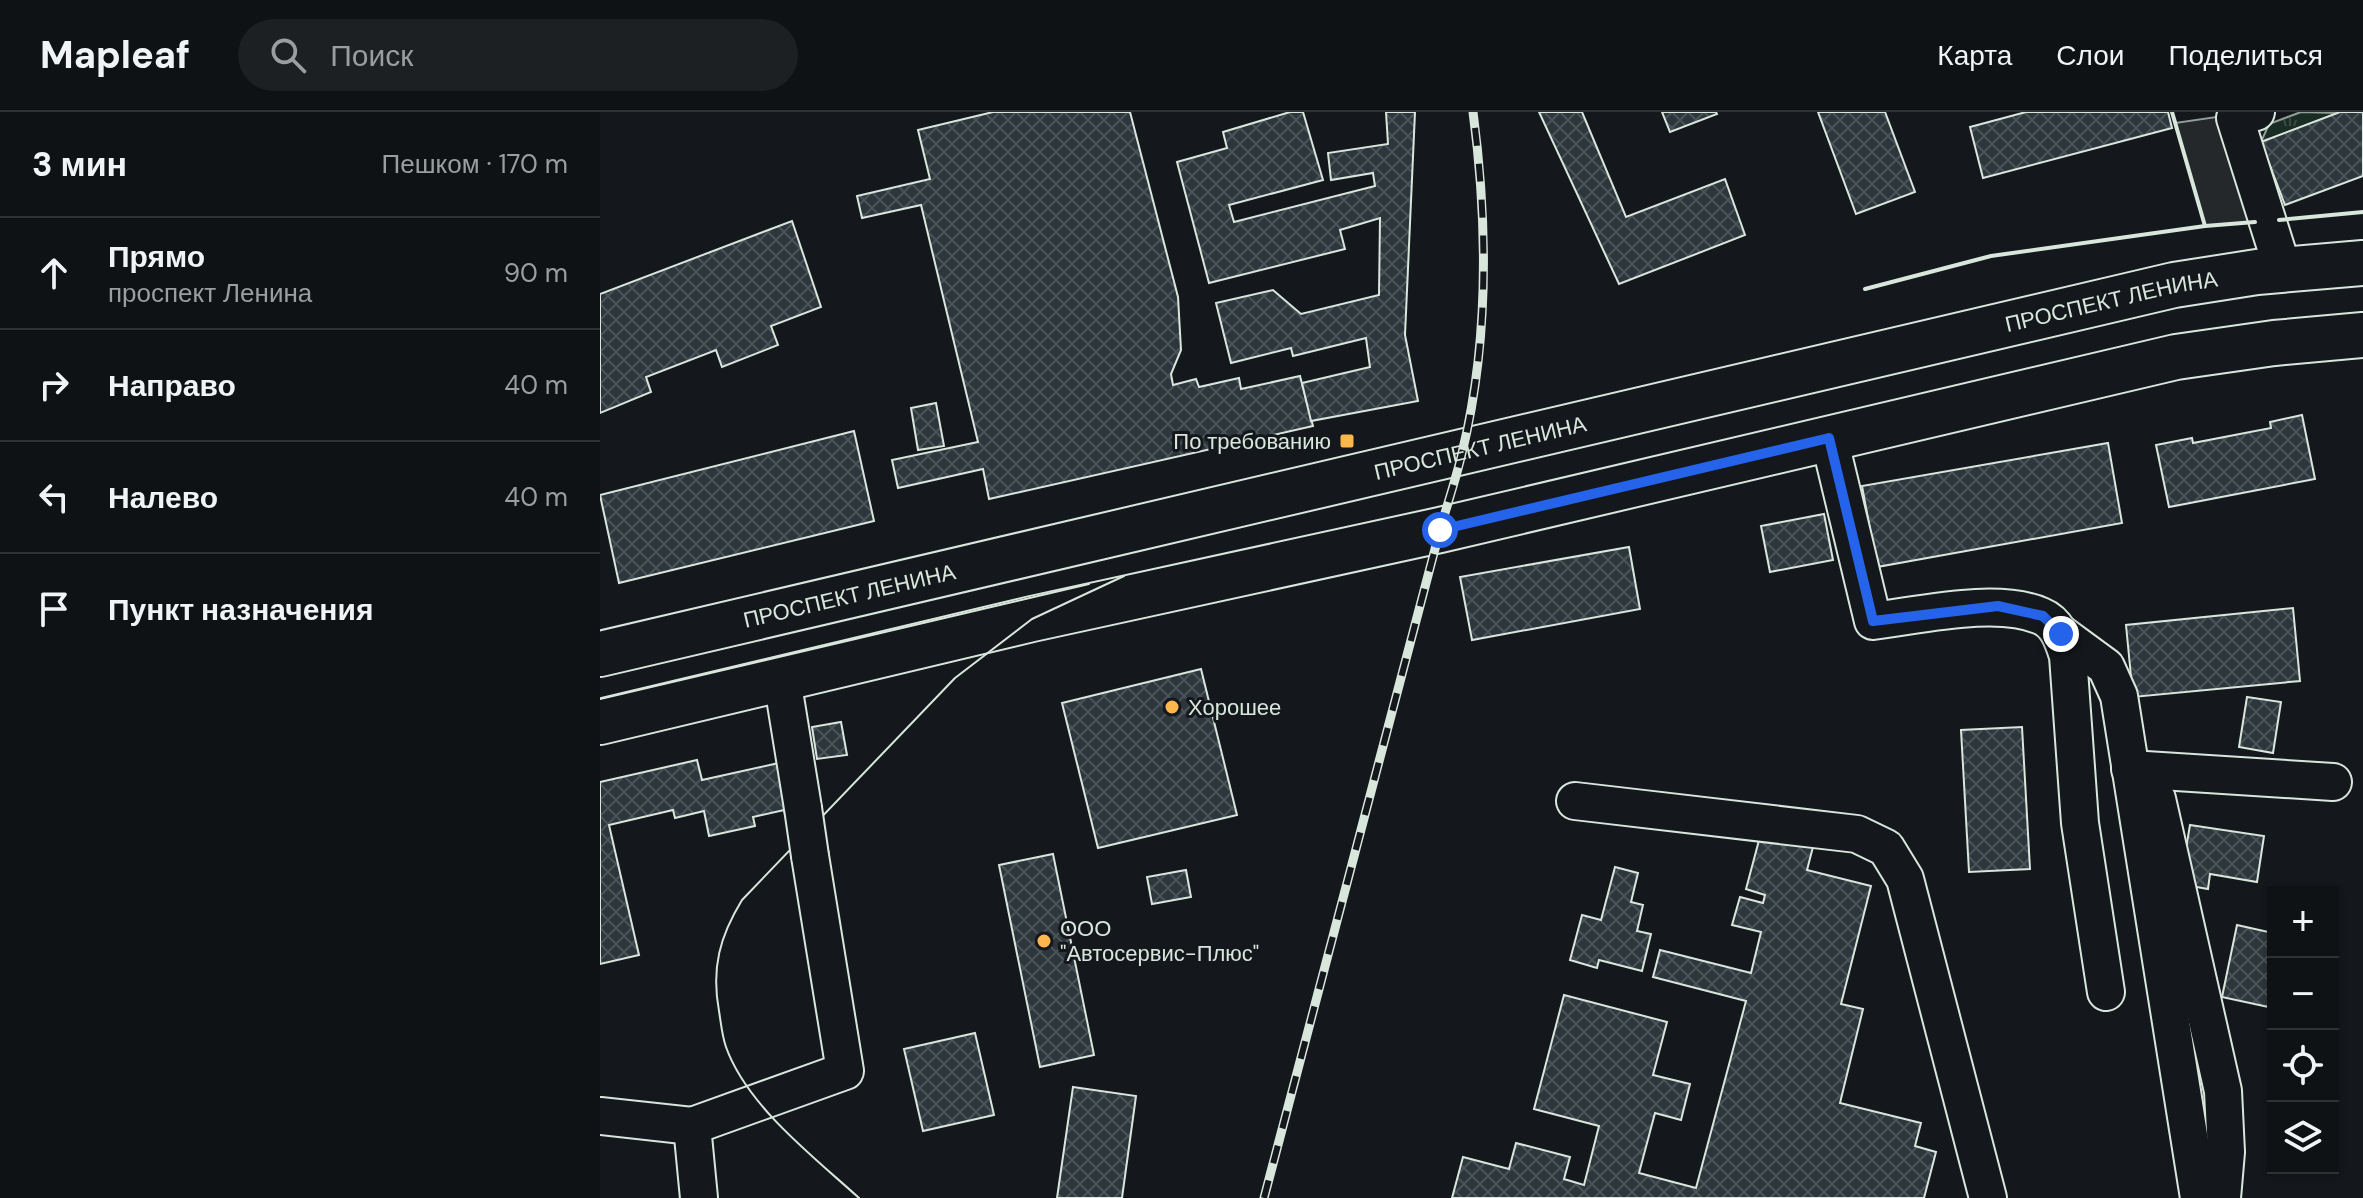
<!DOCTYPE html>
<html lang="ru">
<meta charset="utf-8">
<style>
:root{--surface:#0f1215;--page:#1d2022;--text:#f1f3f6;--muted:#9b9ea0;--line:#2f3234}
body{margin:0;font-family:"DM Sans",sans-serif;background:var(--page);color:var(--text)}
.controls{position:absolute;right:24px;bottom:24px;display:grid;overflow:hidden;border-radius:0px;box-shadow:0 2px 6px #0004}
.controls button{width:72px;height:72px;display:grid;place-items:center;padding:0;border:0;border-bottom:2px solid var(--line);background:var(--surface);color:var(--text);font:40px sans-serif}
.stop{position:absolute;width:24px;height:24px;margin:-18px;border:6px solid #2563eb;border-radius:50%;background:#fff}
.stop.end{background:#2563eb;border-color:#fff;box-shadow:0 2px 8px #0008}
.list{margin:0;padding:0;list-style:none}
h2{display:flex;justify-content:space-between;align-items:center;height:104px;margin:0;padding:0 32px;font-size:34px}
h2 small{font-size:26px;font-weight:400;color:var(--muted)}
.list li{display:grid;grid-template-columns:52px 1fr auto;gap:24px;align-items:center;box-sizing:border-box;height:112px;padding:0 32px;border-top:2px solid var(--line)}
.list b{display:block;font-size:30px;white-space:nowrap}
.list p{margin:0;font-size:26px;white-space:nowrap;color:var(--muted)}
.list em{font-size:26px;font-style:normal;color:var(--muted)}
.icon{flex:none;width:44px;height:44px;fill:none;stroke:currentColor;stroke-width:2;stroke-linecap:round;stroke-linejoin:round}
.map{position:relative;flex:none;width:1763px;height:1086px;overflow:hidden}
header{display:flex;align-items:center;gap:48px;box-sizing:border-box;height:112px;padding:0 40px;background:var(--surface);border-bottom:2px solid var(--line)}
header strong{font-size:38px}
nav{display:flex;gap:44px;margin-inline-start:auto;font-size:28px}
.search{width:560px;height:72px;background:var(--page);display:flex;align-items:center;gap:20px;box-sizing:border-box;padding:0 28px;border-radius:44px;color:var(--muted);font-size:30px}
main{display:flex}
aside{flex:1;background:var(--surface)}
.map>svg:first-child{display:block}
.grass{fill:url(#grass-tufts);stroke:#939e99;stroke-width:2}
.parking{fill:#24282b;stroke:#939e99;stroke-width:2}
.building{fill:url(#building-cross-hatch);stroke:#d8e6dc;stroke-width:2}
.lines{fill:none;stroke-linecap:round;stroke-linejoin:round}
.minor-casing{stroke:#d8e6dc;stroke-width:40}
.major-casing{stroke:#d8e6dc;stroke-width:48}
.minor{stroke:#14181c;stroke-width:36}
.major{stroke:#14181c;stroke-width:44}
.tram{stroke:#d8e6dc;stroke-width:2}
.rail-casing{stroke:#d8e6dc;stroke-width:9}
.rail{stroke:#14181c;stroke-width:6;stroke-dasharray:18;stroke-linecap:butt}
.minor-bridge-casing{stroke:#d8e6dc;stroke-width:40;stroke-linecap:butt}
.minor-bridge{stroke:#14181c;stroke-width:36}
.wall{stroke:#d8e6dc;stroke-width:4}
.route{stroke:#2563eb;stroke-width:10}
.poi-dot{fill:#ffb74d;stroke:#14181c;stroke-width:3}
.labels{text-anchor:middle;dominant-baseline:central;stroke-width:6;stroke-linejoin:round;paint-order:stroke}
.street-label{font-size:22px;fill:#d8e6dc;stroke:#14181c}
.poi-label{font-size:22px;fill:#d8e6dc;stroke:#14181c;text-anchor:start}
</style>
<header>
<strong>Mapleaf</strong>
<div class="search"><svg class="icon" aria-label="search" viewBox="0 0 24 24"><circle cx="10" cy="10" r="6"/><path d="M15 15l6 6"/></svg>Поиск</div>
<nav><a>Карта</a><a>Слои</a><a>Поделиться</a></nav>
</header>
<main>
<aside>
<h2>3 мин<small>Пешком · 170 m</small></h2>
<ul class="list">
<li><svg class="icon" aria-label="ahead" viewBox="0 0 24 24"><path d="M12 20V5M6 11l6-6 6 6"/></svg><div><b>Прямо</b><p>проспект Ленина</p></div><em>90 m</em></li>
<li><svg class="icon" aria-label="right" viewBox="0 0 24 24"><path d="M7 20v-9h11M14 6l5 5-5 5"/></svg><div><b>Направо</b></div><em>40 m</em></li>
<li><svg class="icon" aria-label="left" viewBox="0 0 24 24"><path d="M17 20v-9H6M10 6l-5 5 5 5"/></svg><div><b>Налево</b></div><em>40 m</em></li>
<li><svg class="icon" aria-label="arrive" viewBox="0 0 24 24"><path d="M6 21V4h12l-3 4 3 4H6"/></svg><div><b>Пункт назначения</b></div></li>
</ul>
</aside>
<div class="map">
<svg width="1763" height="1086" viewBox="0 0 1763 1086">
<defs>
<pattern id="grass-tufts" width="24" height="20" patternUnits="userSpaceOnUse" patternTransform="scale(2)"><rect width="24" height="20" fill="#1a2d24"/><path d="M3 7l-1-3M5 7V3M7 7l1-3M15 17l-1-3M17 17v-4M19 17l1-3" fill="none" stroke="#3b4b43"/></pattern>
<pattern id="building-cross-hatch" width="8" height="8" patternUnits="userSpaceOnUse" patternTransform="scale(2)"><rect width="8" height="8" fill="#2c363c"/><path d="M0 0l8 8M0 8l8-8" fill="none" stroke="#4a5358"/></pattern>
</defs>
<rect width="100%" height="100%" fill="#14181c"/>
<!-- grass -->
<path class="grass" d="M1701,0L1738,1L1661,30L1669,12Z"/>
<!-- parking -->
<path class="parking" d="M1623,4L1655,110L1605,114L1575,11Z"/>
<!-- building -->
<g class="building">
<path d="M393,0H530L578,185L581,238L571,262L573,273L596,267L599,275L639,266L641,277L700,264L713,314L389,387L383,357L298,376L292,348L378,330L321,93L262,106L257,84L330,67L318,18Z"/>
<path d="M690,0H703L723,68L629,93L634,110L775,74L773,61L731,68L728,41L788,32L786,0H815L805,223L818,289L711,309L702,271L770,255L766,226L693,244L691,236L631,251L616,191L673,178L701,202L779,183L780,106L740,118L745,137L609,171L577,50L627,36L623,20Z"/>
<path d="M939,0H982L1026,105L1125,67L1145,123L1019,172Z"/>
<path d="M1062,0H1116L1117,2L1070,20Z"/>
<path d="M1218,0H1285L1315,80L1256,102Z"/>
<path d="M1426,0H1568L1572,16L1383,66L1370,15Z"/>
<path d="M1740,0H1763V64L1685,93L1661,30Z"/>
<path d="M192,109L221,195L171,214L178,233L122,255L116,238L46,265L51,280L0,301V182Z"/>
<path d="M336,291L344,334L318,338L311,296Z"/>
<path d="M1702,303L1715,367L1569,395L1556,333L1592,326L1593,331L1671,316L1670,310Z"/>
<path d="M254,319L274,409L19,471L0,383Z"/>
<path d="M1508,331L1522,411L1277,455L1262,374Z"/>
<path d="M1224,402L1233,448L1170,460L1161,414Z"/>
<path d="M1029,435L1040,497L872,528L860,465Z"/>
<path d="M1693,496L1700,569L1533,585L1526,513Z"/>
<path d="M601,557L637,703L498,736L462,591Z"/>
<path d="M1647,585L1681,590L1673,641L1639,635Z"/>
<path d="M241,610L247,643L217,647L212,615Z"/>
<path d="M1422,615L1430,757L1369,760L1361,618Z"/>
<path d="M97,648L102,668L192,648L202,694L153,705L155,714L109,724L104,699L75,706L73,698L9,713L39,843L0,852V670Z"/>
<path d="M1590,713L1664,724L1657,770L1610,762L1608,777L1580,772Z"/>
<path d="M1162,717L1214,731L1207,758L1271,774L1241,892L1263,897L1240,991L1321,1011L1315,1034L1336,1040L1324,1086H852L863,1045L909,1057L916,1031L970,1045L964,1067L984,1073L999,1014L934,997L964,883L1067,910L1053,963L1090,972L1081,1008L1055,1001L1039,1061L1096,1076L1146,889L1053,865L1060,838L1151,861L1161,820L1132,813L1140,785L1163,791L1165,783L1146,777Z"/>
<path d="M453,742L494,943L440,955L399,753Z"/>
<path d="M1015,755L1038,761L1031,790L1043,793L1037,819L1051,822L1042,859L999,848L997,856L970,848L982,803L1001,808Z"/>
<path d="M586,758L591,785L552,792L547,765Z"/>
<path d="M1637,813L1673,821V896L1622,885Z"/>
<path d="M375,921L394,1003L323,1019L304,937Z"/>
<path d="M473,975L536,984L522,1086H457Z"/>
</g>
<g class="lines">
<!-- minor casing -->
<g class="minor-casing">
<g id="minor">
<path d="M1656,0L1635,6L1683,158"/>
<path d="M1229,326L1273,509C1321,503 1397,485 1441,504C1458,511 1463,529 1468,544L1480,711L1506,880"/>
<path d="M1461,522L1506,555L1519,584L1599,1086"/>
<path d="M182,567L203,696"/>
<path d="M1530,657L1733,670"/>
<path d="M1557,687L1623,979L1626,1040L1622,1086"/>
<path d="M975,689L1257,722L1286,736L1305,767L1388,1086"/>
<path d="M0,1004L92,1014"/>
<path d="M99,1086L92,1014L245,959L210,744"/>
</g>
</g>
<!-- major casing -->
<g class="major-casing">
<g id="major">
<path id="s1" d="M0,542L1574,173L1657,160L1763,151"/>
<path d="M0,610L432,507L840,418L1576,245L1674,231L1763,223"/>
</g>
</g>
<!-- minor -->
<use href="#minor" class="minor"/>
<!-- major -->
<use href="#major" class="major"/>
<!-- tram -->
<g class="tram">
<path d="M0,587L489,472"/>
<path d="M259,1086C214,1045 147,994 126,935C122,924 121,911 119,899C111,856 120,824 142,788L355,566L432,507L524,464"/>
</g>
<!-- rail casing -->
<g class="rail-casing">
<path id="rail" d="M664,1086L840,418C847,393 856,367 862,341C889,230 888,113 873,0"/>
</g>
<!-- rail -->
<use href="#rail" class="rail"/>
<!-- minor-bridge casing -->
<g class="minor-bridge-casing">
<path id="minor-bridge" d="M203,696L210,744"/>
</g>
<!-- minor-bridge -->
<use href="#minor-bridge" class="minor-bridge"/>
<!-- wall -->
<g class="wall">
<path d="M1572,0L1605,114"/>
<path d="M1679,108L1763,100"/>
<path d="M1265,177L1391,144L1605,114L1655,110"/>
</g>
</g>
<g class="lines">
<!-- route -->
<path class="route" d="M840,418L1229,326L1273,509L1398,494L1443,504L1461,522"/>
</g>
<!-- markers -->
<g class="poi-dot">
<rect x="739" y="321" width="16" height="16" rx="4"/>
<circle cx="572" cy="595" r="8"/>
<circle cx="444" cy="829" r="8"/>
</g>
<g class="labels">
<!-- street labels -->
<g class="street-label">
<text stroke="none"><textPath href="#s1" startOffset="1552">ПРОСПЕКТ ЛЕНИНА</textPath></text>
<text stroke="none"><textPath href="#s1" startOffset="904">ПРОСПЕКТ ЛЕНИНА</textPath></text>
<text stroke="none"><textPath href="#s1" startOffset="256">ПРОСПЕКТ ЛЕНИНА</textPath></text>
</g>
<!-- poi labels -->
<g class="poi-label">
<text x="731" y="329" text-anchor="end">По требованию</text>
<text x="588" y="595">Хорошее</text>
<text x="460" y="816">ООО<tspan x="460" dy="25">"Автосервис-Плюс"</tspan></text>
</g>
</g>
</svg>
<div class="controls">
<button>+</button>
<button>−</button>
<button><svg class="icon" aria-label="locate" viewBox="0 0 24 24"><circle cx="12" cy="12" r="6"/><path d="M12 2v4M12 18v4M2 12h4M18 12h4"/></svg></button>
<button><svg class="icon" aria-label="layers" viewBox="0 0 24 24"><path d="M12 4l9 5-9 5-9-5zM3 14l9 5 9-5"/></svg></button>
</div>
<div class="stop" style="left:840px;top:418px"></div>
<div class="stop end" style="left:1461px;top:522px"></div>
</div>
</main>
